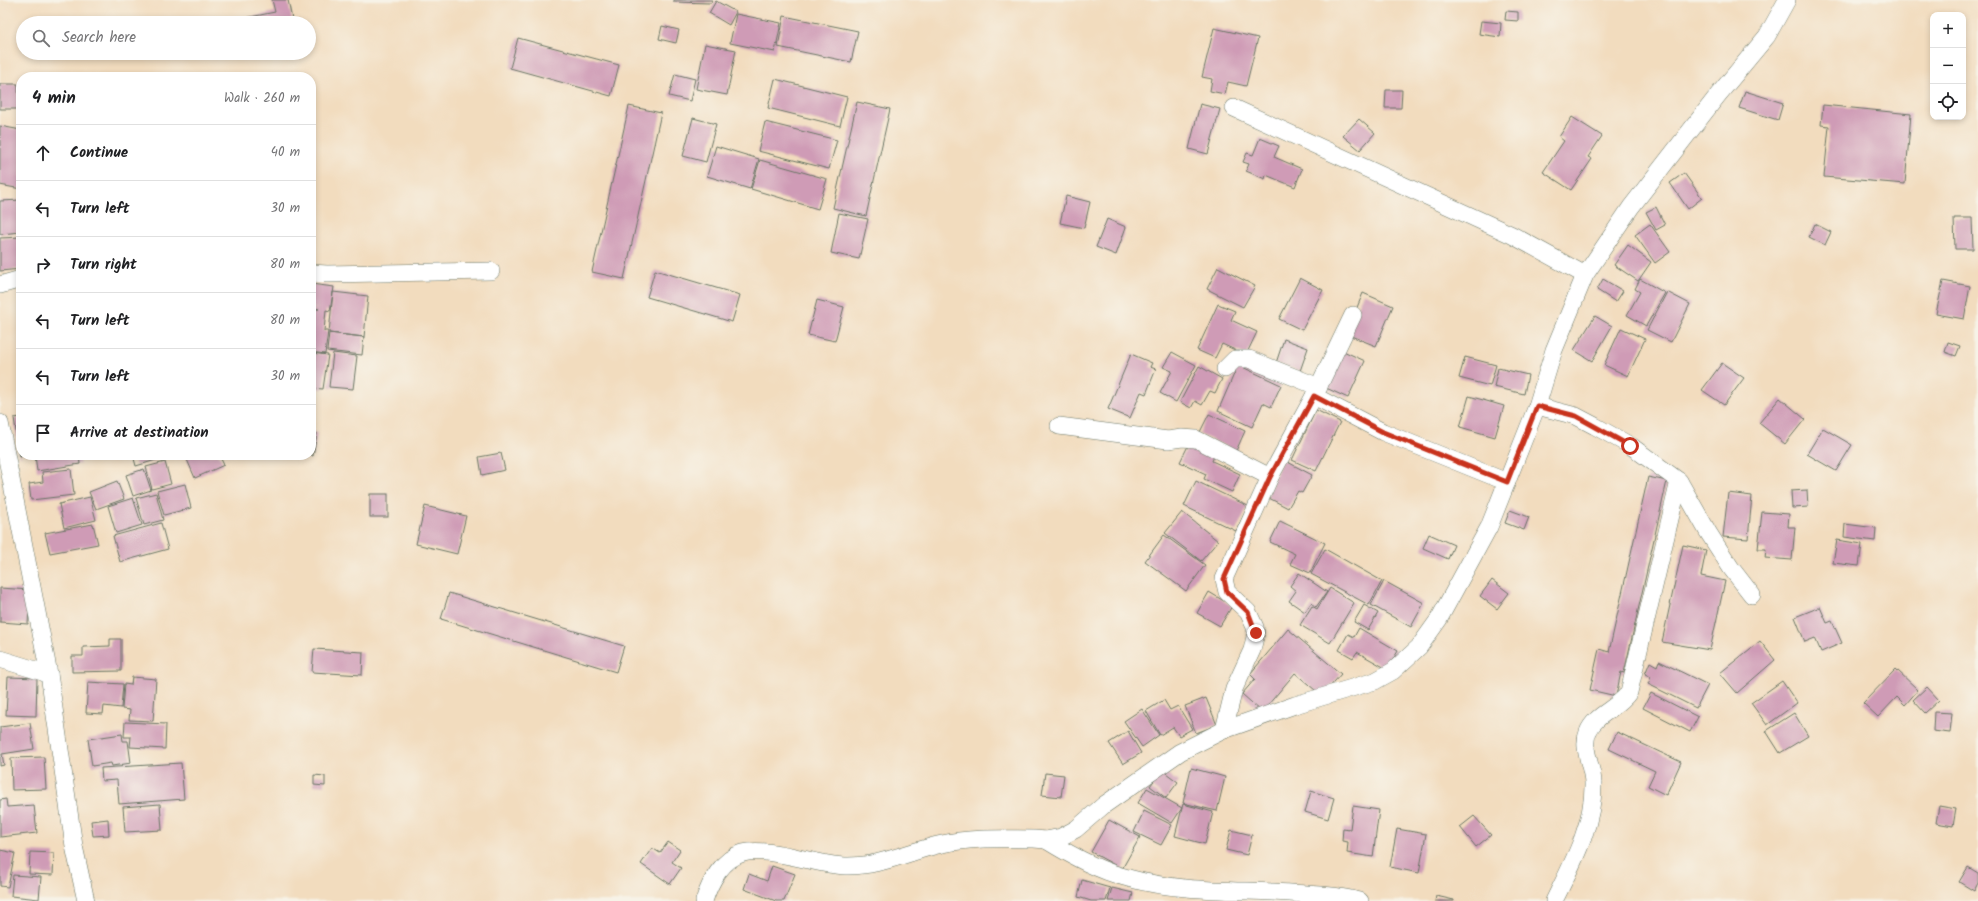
<!DOCTYPE html>
<meta charset="utf-8">
<style>
:root{--surface:#fff;--page:#f2f2f2;--text:#202124;--muted:#757577;--line:#e0e0e0}
body{margin:0;font-family:Kalam,sans-serif;background:var(--page);color:var(--text)}
.controls{position:absolute;right:12px;top:12px;display:grid;overflow:hidden;border-radius:8px;box-shadow:0 2px 6px #0003}
.controls button{width:36px;height:36px;display:grid;place-items:center;padding:0;border:0;border-bottom:1px solid var(--line);background:var(--surface);color:var(--text);font:20px sans-serif}
.stop{position:absolute;width:12px;height:12px;margin:-9px;border:3px solid #c8321e;border-radius:50%;background:#fff}
.stop.end{background:#c8321e;border-color:#fff;box-shadow:0 1px 4px #0008}
.list{margin:0;padding:0;list-style:none}
h2{display:flex;justify-content:space-between;align-items:center;height:52px;margin:0;padding:0 16px;font-size:17px}
h2 small{font-size:13px;font-weight:400;color:var(--muted)}
.list li{display:grid;grid-template-columns:26px 1fr auto;gap:12px;align-items:center;box-sizing:border-box;height:56px;padding:0 16px;border-top:1px solid var(--line)}
.list b{display:block;font-size:15px;white-space:nowrap}
.list em{font-size:13px;font-style:normal;color:var(--muted)}
.icon{flex:none;width:22px;height:22px;fill:none;stroke:currentColor;stroke-width:2;stroke-linecap:round;stroke-linejoin:round}
.map{position:relative;flex:none;width:1978px;height:901px;overflow:hidden}
.search{position:absolute;background:var(--surface);box-shadow:0 2px 6px #0003;left:16px;top:16px;width:300px;height:44px;display:flex;align-items:center;gap:10px;box-sizing:border-box;padding:0 14px;border-radius:22px;color:var(--muted);font-size:15px}
.panel{position:absolute;background:var(--surface);box-shadow:0 2px 6px #0003;left:16px;top:72px;width:300px;height:388px;border-radius:16px}
.map>svg:first-child{display:block}
.building{fill:#cf9bb6}
.lines{fill:none;stroke-linecap:round;stroke-linejoin:round}
.minor-casing{stroke:#697564;stroke-width:18}
.minor{stroke:#fff;stroke-width:17}
.route{stroke:#c8321e;stroke-width:5}
</style>
<div class="map">
<svg width="1978" height="901" viewBox="0 0 1978 901">
<rect width="100%" height="100%" fill="#f7f3e8"/>
<filter id="ink" filterUnits="userSpaceOnUse"><feTurbulence type="fractalNoise" baseFrequency=".025" numOctaves="2"/><feDisplacementMap in="SourceGraphic" scale="8" xChannelSelector="R" yChannelSelector="G"/><feConvolveMatrix kernelMatrix="1 2 1 2 8 2 1 2 1" color-interpolation-filters="sRGB"/></filter>
<filter id="wash" filterUnits="userSpaceOnUse"><feTurbulence type="fractalNoise" baseFrequency=".012" numOctaves="4" result="noise"/><feDisplacementMap in="SourceGraphic" scale="16" xChannelSelector="R" yChannelSelector="G"/><feGaussianBlur stdDeviation="0.9" result="paint"/><feColorMatrix in="noise" values="0 0 0 0 0 0 0 0 0 0 0 0 0 0 0 0 0 1.4 0 .05"/><feComposite in="paint" operator="in"/></filter>
<g filter="url(#wash)">
<rect width="100%" height="100%" fill="#f2dcbe"/>
<g id="blocks">
<!-- building -->
<g class="building">
<path d="M272,0H288L292,19L273,23H221L275,12Z"/>
<path d="M674,0H712L711,3L674,2Z"/>
<path d="M716,1L736,12L729,25L709,13Z"/>
<path d="M1506,11L1518,12V21L1505,20Z"/>
<path d="M736,14L781,23L775,52L730,43Z"/>
<path d="M784,16L858,31L851,62L778,47Z"/>
<path d="M1481,21L1501,23L1500,37L1479,34Z"/>
<path d="M662,26L679,30L676,43L659,39Z"/>
<path d="M1214,28L1258,38L1246,86L1228,82L1225,94L1210,91L1212,79L1202,77Z"/>
<path d="M518,38L619,65L611,96L510,68Z"/>
<path d="M705,44L736,50L727,95L696,89Z"/>
<path d="M675,74L695,79L690,101L669,96Z"/>
<path d="M775,79L847,97L840,126L768,108Z"/>
<path d="M0,84H18L19,109H0Z"/>
<path d="M1386,90H1402L1401,108H1385Z"/>
<path d="M1745,91L1783,103L1778,120L1739,108Z"/>
<path d="M857,102L890,109L866,216L833,208Z"/>
<path d="M1200,104L1220,109L1208,154L1189,149Z"/>
<path d="M1823,105L1911,114L1905,184L1824,177L1829,126L1821,125Z"/>
<path d="M629,106L661,113L624,279L592,272Z"/>
<path d="M1572,117L1602,136L1588,157L1592,159L1571,190L1543,172L1564,141L1559,137Z"/>
<path d="M693,118L716,124L706,162L683,156Z"/>
<path d="M1359,119L1375,133L1360,150L1343,136Z"/>
<path d="M765,122L837,140L829,169L758,151Z"/>
<path d="M0,126L21,130V189L0,185Z"/>
<path d="M1260,138L1279,146L1274,157L1302,169L1295,187L1266,175L1265,179L1246,171L1249,164L1243,162L1247,153L1253,155Z"/>
<path d="M716,146L759,159L750,189L707,176Z"/>
<path d="M760,160L827,179L818,209L751,189Z"/>
<path d="M1684,173L1702,198L1688,209L1670,183Z"/>
<path d="M1066,196L1090,202L1084,228L1060,223Z"/>
<path d="M21,200V232L0,234V201Z"/>
<path d="M1656,207L1665,225L1656,230L1646,212Z"/>
<path d="M839,213L868,219L859,259L831,253Z"/>
<path d="M1954,218H1972L1973,249H1955Z"/>
<path d="M1107,219L1126,227L1116,255L1096,247Z"/>
<path d="M1650,224L1670,252L1655,263L1635,235Z"/>
<path d="M1815,224L1831,232L1825,245L1809,237Z"/>
<path d="M21,237V269L0,271V238Z"/>
<path d="M1628,245L1651,262L1638,281L1614,265Z"/>
<path d="M1218,267L1255,286L1243,307L1207,289Z"/>
<path d="M655,270L740,295L732,322L647,297Z"/>
<path d="M1300,278L1323,290L1302,330L1279,319Z"/>
<path d="M1603,279L1623,291L1616,302L1597,290Z"/>
<path d="M1640,279L1665,293L1646,326L1627,315L1640,292L1635,289Z"/>
<path d="M1943,281L1970,286L1964,319L1936,314Z"/>
<path d="M311,284L334,287L330,311L326,310L324,331H328L325,354L311,352V309H319L311,308Z"/>
<path d="M333,292L368,296L364,337L329,333Z"/>
<path d="M1667,292L1690,304L1671,342L1647,330Z"/>
<path d="M1363,293L1393,306L1376,346L1346,334Z"/>
<path d="M817,300L844,307L835,341L808,335Z"/>
<path d="M1218,304L1235,311L1231,320L1257,332L1246,355L1222,344L1215,358L1197,350Z"/>
<path d="M1595,316L1612,326L1592,361L1574,350Z"/>
<path d="M1621,328L1645,339L1628,376L1604,365Z"/>
<path d="M329,333L364,337L362,355L327,351Z"/>
<path d="M1284,339L1308,348L1300,371L1276,363Z"/>
<path d="M1948,342L1960,346L1956,356L1945,352Z"/>
<path d="M1341,350L1365,361L1348,398L1324,387Z"/>
<path d="M1172,352L1196,365L1176,402L1160,393L1172,371L1163,367Z"/>
<path d="M311,353L328,355L323,389L311,388Z"/>
<path d="M333,353L357,356L353,389L329,387Z"/>
<path d="M1131,354L1152,363L1150,367L1156,369L1146,394L1141,392L1130,418L1108,409Z"/>
<path d="M1465,357L1496,365L1490,386L1459,378Z"/>
<path d="M1722,363L1744,378L1724,405L1702,390Z"/>
<path d="M1238,365L1281,385L1271,407L1263,403L1252,427L1218,411Z"/>
<path d="M1199,366L1222,379L1215,393L1210,391L1202,405L1195,401L1191,408L1180,402Z"/>
<path d="M1498,368L1528,375L1524,394L1494,387Z"/>
<path d="M1469,396L1504,406L1495,437L1460,427Z"/>
<path d="M1780,398L1805,419L1785,444L1759,423Z"/>
<path d="M1316,410L1340,422L1316,471L1292,460Z"/>
<path d="M1209,414L1245,431L1236,451L1199,434Z"/>
<path d="M21,417V457H20L14,418Z"/>
<path d="M1823,428L1852,445L1836,471L1807,454Z"/>
<path d="M311,432L317,433L313,456L311,455Z"/>
<path d="M1190,442L1215,454L1212,461L1240,474L1232,492L1204,479L1206,474L1180,462Z"/>
<path d="M501,453L505,470L482,475L479,457Z"/>
<path d="M35,455H79L80,464L37,471Z"/>
<path d="M133,455H165L166,457L136,466Z"/>
<path d="M185,455H219L224,465L195,478Z"/>
<path d="M1282,459L1312,475L1302,493L1298,491L1288,508L1267,497Z"/>
<path d="M165,462L171,484L152,489L146,467Z"/>
<path d="M71,469L74,495L31,500L29,484L43,482L42,472Z"/>
<path d="M144,469L151,490L133,496L126,475Z"/>
<path d="M1648,477L1667,481L1624,673L1621,672L1616,696L1590,690L1599,649L1609,652Z"/>
<path d="M117,481L124,499L96,509L89,492Z"/>
<path d="M1196,481L1248,506L1236,531L1184,506Z"/>
<path d="M185,484L191,508L164,515L157,491Z"/>
<path d="M1807,490L1808,507L1792,508L1791,491Z"/>
<path d="M156,493L163,520L144,525L136,498Z"/>
<path d="M1728,493L1752,496L1748,539L1723,537Z"/>
<rect x="370" y="494" width="18" height="23"/>
<path d="M90,497L96,520L64,528L59,504Z"/>
<path d="M133,498L142,525L116,533L108,506Z"/>
<path d="M425,506L466,516L457,554L416,544Z"/>
<path d="M1510,510L1529,517L1524,530L1505,523Z"/>
<path d="M1182,512L1218,541L1201,561L1165,533Z"/>
<path d="M1762,512L1789,514L1788,527H1795L1792,560L1765,558L1766,549H1758Z"/>
<path d="M1280,521L1325,543L1310,573L1290,564L1295,554L1270,542Z"/>
<path d="M161,523L168,549L120,562L113,536Z"/>
<path d="M93,524L98,544L50,553L45,533Z"/>
<path d="M1845,524L1876,528L1875,541L1844,537Z"/>
<path d="M1429,534L1454,545L1448,559L1423,548Z"/>
<path d="M1164,535L1205,565L1186,591L1145,561Z"/>
<path d="M1837,540L1862,544L1859,566L1833,563Z"/>
<path d="M1683,545L1706,550L1701,576L1725,581L1710,650L1662,642Z"/>
<path d="M1325,549L1382,581L1369,605L1311,574Z"/>
<path d="M1299,573L1327,592L1316,607L1311,603L1305,612L1289,601L1296,591L1290,586Z"/>
<path d="M1492,580L1509,593L1497,609L1480,596Z"/>
<path d="M1384,581L1424,603L1411,627L1371,605Z"/>
<path d="M0,588L30,590L28,624L0,622Z"/>
<path d="M1330,588L1354,603L1330,643L1300,625L1312,606L1317,609Z"/>
<path d="M1209,592L1232,606L1220,626L1197,613Z"/>
<path d="M449,593L624,646L616,672L441,619Z"/>
<path d="M1364,605L1378,613L1368,630L1354,622Z"/>
<path d="M1820,607L1827,623L1832,621L1842,643L1821,652L1815,638L1805,642L1795,617Z"/>
<path d="M1359,628L1398,651L1387,669L1357,652L1353,658L1339,650L1348,634L1354,637Z"/>
<path d="M1288,629L1341,674L1322,696L1295,673L1262,712L1242,694L1255,679L1250,674Z"/>
<path d="M110,639H121V671L72,672V656H83V647L110,646Z"/>
<path d="M1760,641L1775,660L1737,693L1720,673Z"/>
<path d="M314,649L363,652L362,675L312,672Z"/>
<path d="M1659,661L1708,685L1696,708L1648,684L1651,677L1645,674L1650,662L1657,666Z"/>
<path d="M1896,669L1918,690L1905,705L1897,697L1878,717L1863,703Z"/>
<path d="M8,677L37,678L36,716L6,715Z"/>
<path d="M132,677L156,679L153,721L129,720L130,710L122,709L124,684L131,685Z"/>
<path d="M1782,681L1797,703L1767,725L1751,703Z"/>
<path d="M88,682L123,684L121,708L104,706L103,714L86,713Z"/>
<path d="M1927,687L1939,700L1925,713L1913,700Z"/>
<path d="M1651,693L1698,717L1690,732L1643,708Z"/>
<path d="M1206,698L1217,725L1196,733L1185,706Z"/>
<path d="M1164,700L1170,710L1178,706L1192,729L1179,736L1173,727L1160,735L1146,711Z"/>
<path d="M1142,709L1159,735L1142,747L1124,721Z"/>
<path d="M1934,712L1952,713L1950,733L1933,731Z"/>
<path d="M1794,713L1808,736L1780,753L1766,731Z"/>
<path d="M125,722L166,724L165,749L130,747L131,737H124Z"/>
<path d="M30,723L34,749L2,754L4,765L0,766V727Z"/>
<path d="M1128,731L1141,753L1123,764L1109,743Z"/>
<path d="M1617,732L1681,762L1666,795L1648,786L1655,771L1609,749Z"/>
<path d="M122,734L123,741H128L131,763L112,766L111,763L92,766L88,739Z"/>
<path d="M44,757L46,789L12,790L11,758Z"/>
<path d="M181,763L184,799L119,804L117,780L102,781L101,768Z"/>
<path d="M1191,768L1225,777L1217,811L1183,803Z"/>
<path d="M1162,770L1178,782L1166,798L1150,786Z"/>
<path d="M1045,773L1064,775L1061,797L1042,795Z"/>
<path d="M314,775L325,776V786L314,785Z"/>
<path d="M1147,788L1182,808L1172,823L1138,803Z"/>
<path d="M1311,791L1334,798L1328,819L1305,812Z"/>
<path d="M6,799L7,807L34,805L37,833L0,837V800Z"/>
<path d="M160,804L162,830L125,832L123,807Z"/>
<path d="M1183,804L1213,812L1205,844L1175,836Z"/>
<path d="M1353,806L1379,810L1373,857L1347,853L1348,842L1342,841L1343,828L1350,829Z"/>
<path d="M1939,806L1956,809L1953,826L1936,823Z"/>
<path d="M1144,811L1172,825L1161,845L1134,832Z"/>
<path d="M1474,816L1491,835L1476,847L1460,827Z"/>
<path d="M108,819L109,835L93,836L91,821Z"/>
<path d="M1109,820L1140,837L1122,869L1091,852Z"/>
<path d="M1397,829L1426,834L1419,873L1390,867Z"/>
<path d="M1231,830L1252,835L1247,855L1226,850Z"/>
<path d="M668,842L680,850L672,862L681,868L670,884L641,864L652,848L660,853Z"/>
<path d="M0,850L15,853L8,887L0,886Z"/>
<path d="M30,852L54,853L53,875L29,874Z"/>
<path d="M772,866L795,874L784,901H776L744,889L749,874L767,881Z"/>
<path d="M1968,867L1978,873V883L1974,891L1959,882Z"/>
<path d="M13,875L41,877L39,899L11,896Z"/>
<path d="M1082,880L1110,888L1106,901H1091L1078,897Z"/>
<path d="M1112,888L1133,893L1131,901H1108Z"/>
<path d="M1436,896L1454,900V901H1435Z"/>
</g>
</g>
</g>
<g filter="url(#ink)">
<use href="#blocks" fill-opacity="0" stroke="#697564" stroke-width="1"/>
<g class="lines">
<!-- minor casing -->
<g class="minor-casing">
<g id="minor">
<path d="M1234,108L1512,235L1585,275"/>
<path d="M311,273L327,274L491,271"/>
<path d="M0,285L21,279"/>
<path d="M1225,369L1235,359H1249L1319,387"/>
<path d="M1314,396L1383,432L1507,482"/>
<path d="M1537,406L1576,416L1595,426L1631,446L1679,481L1708,532L1731,568L1752,595"/>
<path d="M0,423L49,674L74,846L86,901"/>
<path d="M1059,426L1168,440L1182,438L1196,439L1270,477"/>
<path d="M0,659L49,674"/>
<path d="M1224,730L1234,689L1252,650L1256,633L1255,627L1248,612L1227,592L1224,579L1270,477L1314,396L1353,315"/>
<path d="M1046,840C1072,856 1099,871 1128,878C1174,891 1225,890 1273,892C1301,894 1332,894 1360,901"/>
<path d="M704,901C710,882 722,859 743,853C767,846 816,865 845,866C880,867 909,851 942,844C972,837 1003,839 1034,839L1046,840L1061,837L1076,829L1104,805L1180,752L1224,730L1295,705L1375,681L1393,671L1419,647L1439,619L1489,527L1537,406L1554,350L1585,275L1631,207L1718,95L1767,36L1787,0"/>
<path d="M1554,901C1572,864 1594,825 1593,783C1593,767 1581,748 1588,732C1595,714 1619,708 1629,692L1679,481"/>
</g>
</g>
<!-- minor -->
<use href="#minor" class="minor"/>
</g>
</g>
<g class="lines" filter="url(#ink)">
<!-- route -->
<path class="route" d="M1256,633L1248,612L1227,592L1224,579L1270,477L1314,396L1383,432L1507,482L1537,406L1576,416L1630,446"/>
</g>
</svg>
<div class="controls">
<button>+</button>
<button>−</button>
<button><svg class="icon" aria-label="locate" viewBox="0 0 24 24"><circle cx="12" cy="12" r="6"/><path d="M12 2v4M12 18v4M2 12h4M18 12h4"/></svg></button>
</div>
<div class="stop" style="left:1630px;top:446px"></div>
<div class="stop end" style="left:1256px;top:633px"></div>
<div class="search"><svg class="icon" aria-label="search" viewBox="0 0 24 24"><circle cx="10" cy="10" r="6"/><path d="M15 15l6 6"/></svg>Search here</div>
<section class="panel">
<h2>4 min<small>Walk · 260 m</small></h2>
<ul class="list">
<li><svg class="icon" aria-label="ahead" viewBox="0 0 24 24"><path d="M12 20V5M6 11l6-6 6 6"/></svg><div><b>Continue</b></div><em>40 m</em></li>
<li><svg class="icon" aria-label="left" viewBox="0 0 24 24"><path d="M17 20v-9H6M10 6l-5 5 5 5"/></svg><div><b>Turn left</b></div><em>30 m</em></li>
<li><svg class="icon" aria-label="right" viewBox="0 0 24 24"><path d="M7 20v-9h11M14 6l5 5-5 5"/></svg><div><b>Turn right</b></div><em>80 m</em></li>
<li><svg class="icon" aria-label="left" viewBox="0 0 24 24"><path d="M17 20v-9H6M10 6l-5 5 5 5"/></svg><div><b>Turn left</b></div><em>80 m</em></li>
<li><svg class="icon" aria-label="left" viewBox="0 0 24 24"><path d="M17 20v-9H6M10 6l-5 5 5 5"/></svg><div><b>Turn left</b></div><em>30 m</em></li>
<li><svg class="icon" aria-label="arrive" viewBox="0 0 24 24"><path d="M6 21V4h12l-3 4 3 4H6"/></svg><div><b>Arrive at destination</b></div></li>
</ul>
</section>
</div>
